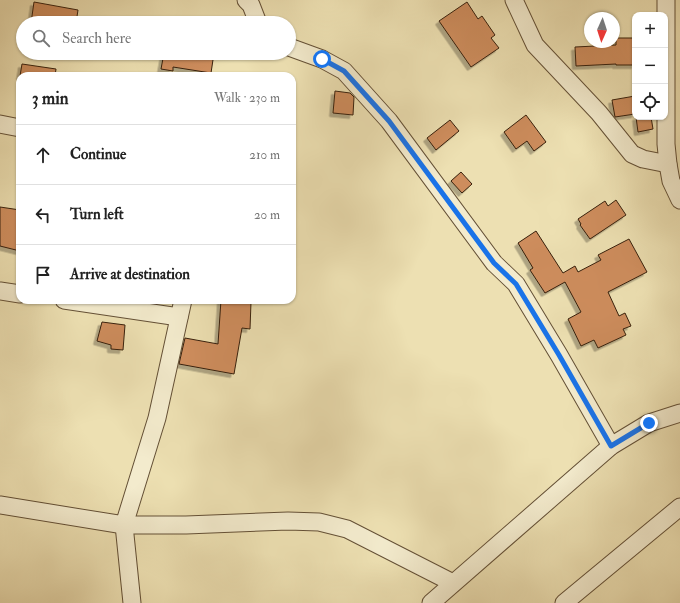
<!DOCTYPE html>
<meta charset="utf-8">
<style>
:root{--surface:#fff;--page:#f2f2f2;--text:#222;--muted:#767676;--line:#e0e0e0}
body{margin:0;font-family:"IM FELL Double Pica",serif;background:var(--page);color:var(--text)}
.controls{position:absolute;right:12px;top:12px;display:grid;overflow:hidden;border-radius:8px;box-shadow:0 1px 3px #0004}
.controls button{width:36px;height:36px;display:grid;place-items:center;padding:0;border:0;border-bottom:1px solid var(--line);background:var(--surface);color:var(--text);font:20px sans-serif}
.compass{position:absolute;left:584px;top:12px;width:36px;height:36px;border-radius:50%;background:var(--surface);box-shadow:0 1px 3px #0004;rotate:183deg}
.stop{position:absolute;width:12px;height:12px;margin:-9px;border:3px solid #1a73e8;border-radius:50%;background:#fff}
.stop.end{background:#1a73e8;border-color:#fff;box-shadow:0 1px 4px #0008}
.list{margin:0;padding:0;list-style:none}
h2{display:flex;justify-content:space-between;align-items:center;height:52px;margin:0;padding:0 16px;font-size:17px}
h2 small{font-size:13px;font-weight:400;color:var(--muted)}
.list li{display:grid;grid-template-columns:26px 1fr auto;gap:12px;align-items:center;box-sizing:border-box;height:60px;padding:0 16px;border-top:1px solid var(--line)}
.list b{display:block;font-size:15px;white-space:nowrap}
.list em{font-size:13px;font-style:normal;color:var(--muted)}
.icon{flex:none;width:22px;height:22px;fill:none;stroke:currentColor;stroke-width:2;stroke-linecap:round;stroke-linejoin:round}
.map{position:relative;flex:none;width:680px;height:603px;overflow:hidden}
.search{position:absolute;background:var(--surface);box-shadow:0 1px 3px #0004;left:16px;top:16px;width:280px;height:44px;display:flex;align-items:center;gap:10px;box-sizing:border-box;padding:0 14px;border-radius:22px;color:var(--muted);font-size:15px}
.panel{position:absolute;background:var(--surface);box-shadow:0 1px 3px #0004;left:16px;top:72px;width:280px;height:232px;border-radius:12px}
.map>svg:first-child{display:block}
.building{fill:#ce8d5d;stroke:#37200d;filter:url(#shadow)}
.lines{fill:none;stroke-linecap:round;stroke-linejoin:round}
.minor-casing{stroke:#645036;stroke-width:19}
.minor{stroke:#f3ebcd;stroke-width:17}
.route{stroke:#1a73e8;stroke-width:5}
</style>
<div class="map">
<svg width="680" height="603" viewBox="0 0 680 603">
<defs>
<filter id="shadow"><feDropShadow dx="-3.5" dy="3.5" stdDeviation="0" flood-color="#0004"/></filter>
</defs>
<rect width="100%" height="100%" fill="#ede0b2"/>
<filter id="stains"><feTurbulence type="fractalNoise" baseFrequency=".005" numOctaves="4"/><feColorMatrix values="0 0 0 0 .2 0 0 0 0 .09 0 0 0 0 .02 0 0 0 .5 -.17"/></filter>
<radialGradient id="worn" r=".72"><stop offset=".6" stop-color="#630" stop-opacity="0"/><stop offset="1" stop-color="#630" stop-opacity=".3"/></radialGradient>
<!-- building -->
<g class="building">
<path d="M34,2L78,10L76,23H31Z"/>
<path d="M467,2L478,19L482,16L495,35L491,38L499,48L471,67L439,21Z"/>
<path d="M616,38H635V65H616V64L576,66L575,47L616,45Z"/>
<path d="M164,53H214L211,73L173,67V71L161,69Z"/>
<path d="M22,64L56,69L55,76H20Z"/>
<path d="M335,91L350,93L354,97L353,115L333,113Z"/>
<path d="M635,96V114L615,117L612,100Z"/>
<path d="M526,115L546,142L534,151L527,141L516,149L504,132Z"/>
<path d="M636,117H651L653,129L638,132Z"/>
<path d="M450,120L459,131L436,150L427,138Z"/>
<path d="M461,172L472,184L462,193L451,181Z"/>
<path d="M616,200L626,215L590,239L580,225L581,224L578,219L605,201L608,206Z"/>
<path d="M0,207L20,210V251L0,246Z"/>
<path d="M536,231L563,273L575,266L578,272L601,260L598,255L629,239L647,272L608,292L619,316L625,313L631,326L623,329L626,335L598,348L594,340L581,346L568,319L581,312L565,282L545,293L530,270L533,268L518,243Z"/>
<path d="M221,300L251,302L250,329L242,328L234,374L179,364L185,338L218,344Z"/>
<path d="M102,322L125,325L123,350L111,349V345L97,341Z"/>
</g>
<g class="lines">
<!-- minor casing -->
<g class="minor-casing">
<g id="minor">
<path d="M246,0L251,5L258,23"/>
<path d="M514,0L535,45L599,113L632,154L643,159L668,164"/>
<path d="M666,0V144L668,164L671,181L680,200"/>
<path d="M289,47L322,59L344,71L389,121L494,263L516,284L559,355L611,446"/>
<path d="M0,124L20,128"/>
<path d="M0,291L20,294"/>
<path d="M64,300L179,317"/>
<path d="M0,505L124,525H186L288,521L319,522L347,529L453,583"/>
<path d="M132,603L124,525L157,418L183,300"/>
<path d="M431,603L611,446L649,423L680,413"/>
<path d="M564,603L680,507"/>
</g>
</g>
<!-- minor -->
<use href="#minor" class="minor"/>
</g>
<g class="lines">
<!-- route -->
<path class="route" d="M322,59L344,71L389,121L494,263L516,284L559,355L611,446L649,423"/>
</g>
<rect width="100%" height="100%" filter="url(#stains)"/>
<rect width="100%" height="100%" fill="url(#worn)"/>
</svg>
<div class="controls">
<button>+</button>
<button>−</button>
<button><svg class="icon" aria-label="locate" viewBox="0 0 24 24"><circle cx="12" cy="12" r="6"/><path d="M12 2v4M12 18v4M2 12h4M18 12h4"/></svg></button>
</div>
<svg class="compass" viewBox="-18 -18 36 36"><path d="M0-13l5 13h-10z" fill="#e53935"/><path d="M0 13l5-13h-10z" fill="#767676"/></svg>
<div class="stop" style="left:322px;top:59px"></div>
<div class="stop end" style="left:649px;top:423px"></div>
<div class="search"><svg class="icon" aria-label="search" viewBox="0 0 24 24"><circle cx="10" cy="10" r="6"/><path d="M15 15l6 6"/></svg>Search here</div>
<section class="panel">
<h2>3 min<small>Walk · 230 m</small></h2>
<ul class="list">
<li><svg class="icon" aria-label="ahead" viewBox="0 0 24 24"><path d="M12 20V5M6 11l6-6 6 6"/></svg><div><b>Continue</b></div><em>210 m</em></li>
<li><svg class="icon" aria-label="left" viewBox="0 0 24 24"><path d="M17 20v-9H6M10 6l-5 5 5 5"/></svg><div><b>Turn left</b></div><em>20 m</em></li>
<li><svg class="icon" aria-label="arrive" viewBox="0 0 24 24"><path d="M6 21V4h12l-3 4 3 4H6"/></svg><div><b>Arrive at destination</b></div></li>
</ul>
</section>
</div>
